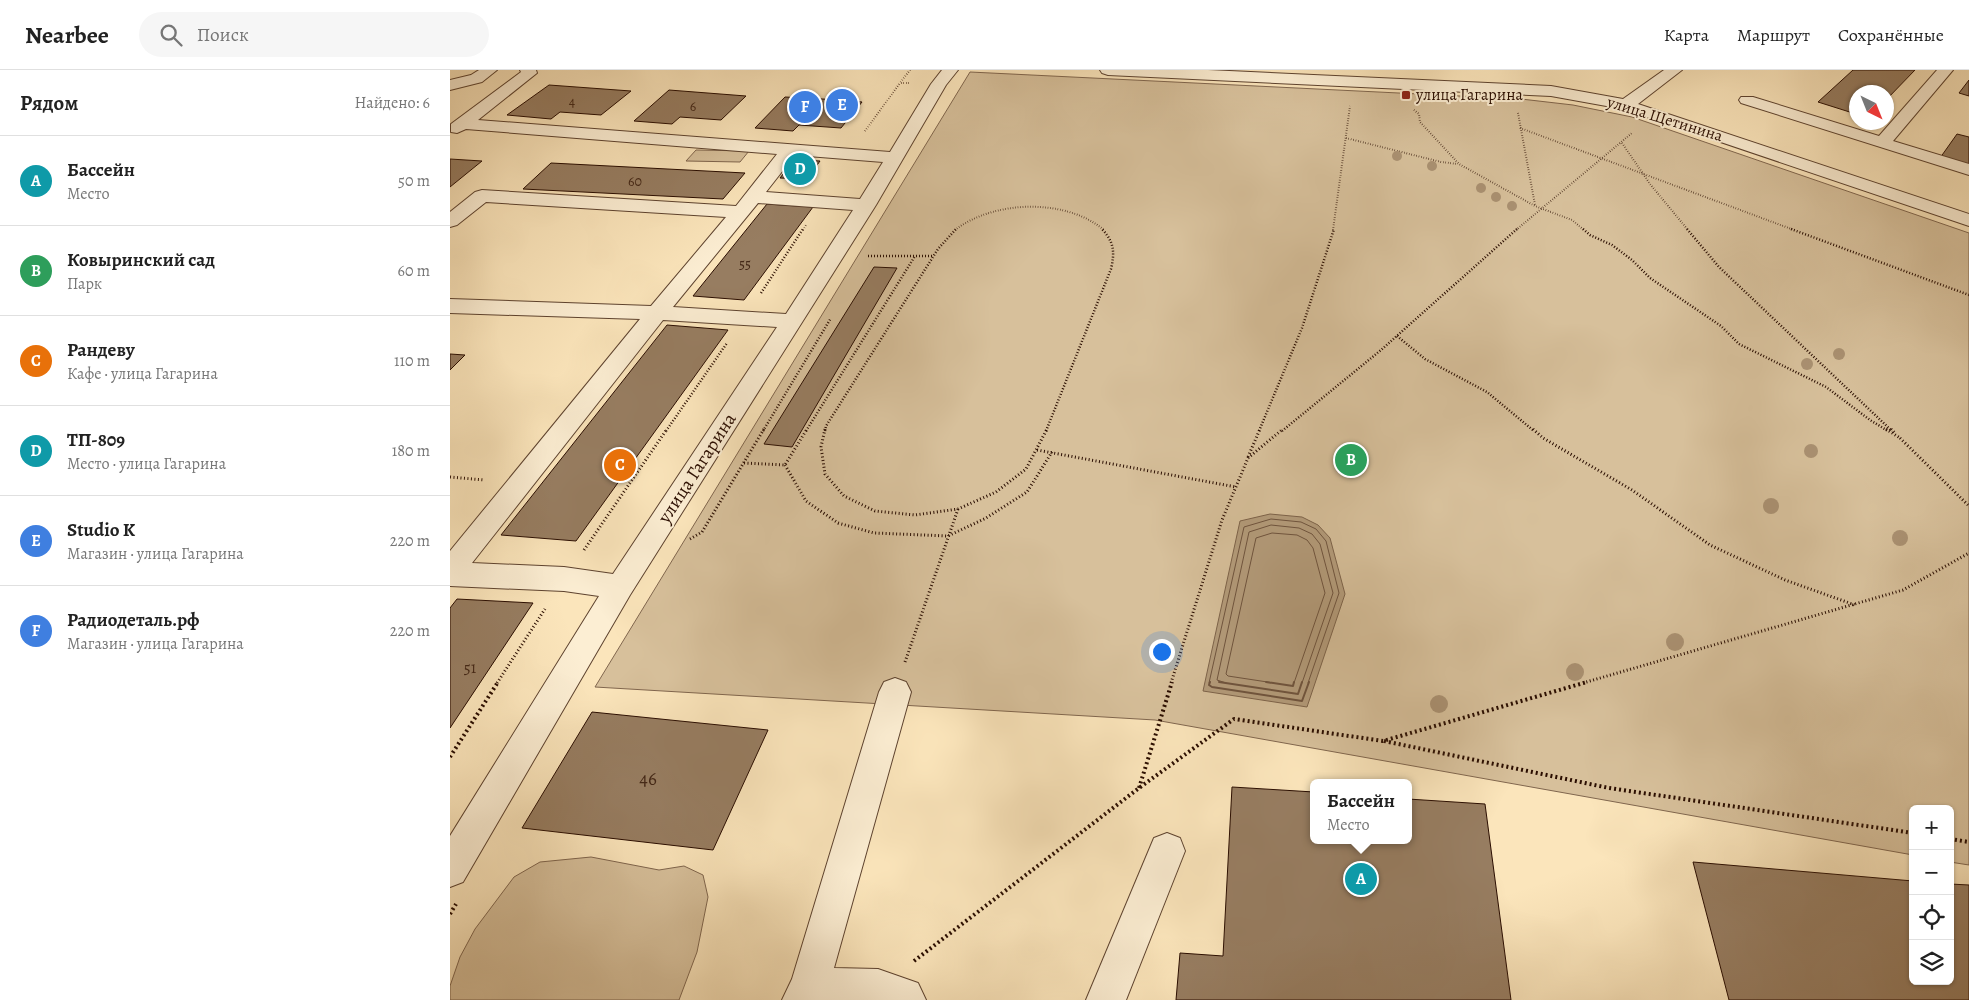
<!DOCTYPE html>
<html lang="ru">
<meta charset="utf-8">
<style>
:root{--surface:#fff;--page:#f6f6f6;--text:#222;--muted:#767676;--line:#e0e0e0;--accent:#7c3aed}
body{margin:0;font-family:Alegreya,serif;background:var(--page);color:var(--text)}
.controls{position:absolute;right:15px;bottom:15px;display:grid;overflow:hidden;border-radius:8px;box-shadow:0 1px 4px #0004}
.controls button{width:45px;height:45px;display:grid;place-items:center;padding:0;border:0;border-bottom:1px solid var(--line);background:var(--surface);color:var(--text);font:25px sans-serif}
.compass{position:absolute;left:1399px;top:15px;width:45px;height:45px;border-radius:50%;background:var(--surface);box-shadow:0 1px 4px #0004;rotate:137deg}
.you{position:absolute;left:711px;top:581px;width:18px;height:18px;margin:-12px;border:4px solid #fff;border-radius:50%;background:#1a73e8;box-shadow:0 0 0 8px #1a73e833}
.badge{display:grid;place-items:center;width:32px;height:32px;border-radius:50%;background:var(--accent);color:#fff;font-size:16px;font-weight:700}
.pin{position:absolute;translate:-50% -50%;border:2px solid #fff;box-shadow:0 1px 5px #0006}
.popup{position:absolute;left:860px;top:709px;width:102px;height:65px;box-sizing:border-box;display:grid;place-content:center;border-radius:8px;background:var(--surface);filter:drop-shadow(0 1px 4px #0005);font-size:16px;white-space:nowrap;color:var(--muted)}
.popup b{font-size:19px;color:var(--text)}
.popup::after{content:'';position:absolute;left:50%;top:100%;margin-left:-10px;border:10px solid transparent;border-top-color:var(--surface)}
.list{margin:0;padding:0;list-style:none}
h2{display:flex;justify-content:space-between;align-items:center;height:65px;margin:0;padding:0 20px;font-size:21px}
h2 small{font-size:16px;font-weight:400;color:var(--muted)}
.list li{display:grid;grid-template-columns:32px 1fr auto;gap:15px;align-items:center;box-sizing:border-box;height:90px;padding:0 20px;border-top:1px solid var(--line)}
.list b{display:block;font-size:19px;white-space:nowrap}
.list p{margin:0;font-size:16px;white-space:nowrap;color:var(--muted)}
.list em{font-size:16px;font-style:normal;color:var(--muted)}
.icon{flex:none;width:28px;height:28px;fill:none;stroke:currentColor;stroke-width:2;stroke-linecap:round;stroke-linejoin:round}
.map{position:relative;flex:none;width:1519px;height:930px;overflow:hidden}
header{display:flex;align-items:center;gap:30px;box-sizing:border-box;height:70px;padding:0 25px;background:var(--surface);border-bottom:1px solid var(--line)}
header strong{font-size:24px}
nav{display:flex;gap:28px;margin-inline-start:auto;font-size:18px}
.search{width:350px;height:45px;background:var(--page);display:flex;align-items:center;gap:12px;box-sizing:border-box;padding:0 18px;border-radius:28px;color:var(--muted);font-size:19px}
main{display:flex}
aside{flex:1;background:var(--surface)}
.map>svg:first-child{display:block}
.green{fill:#d7c09b;stroke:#80664e}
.water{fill:#b49c7b;stroke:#7d634a}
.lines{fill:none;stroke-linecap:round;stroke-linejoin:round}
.shore-far1{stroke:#6f543e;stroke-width:1}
.shore{stroke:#6f543e;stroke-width:2}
.building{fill:#977d61;stroke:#2a0d00}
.minor-casing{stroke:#5e432f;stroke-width:2}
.path-far3{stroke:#2a0d00;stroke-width:2;stroke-dasharray:0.5 2;stroke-linecap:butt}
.path-far2{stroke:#2a0d00;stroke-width:2.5;stroke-dasharray:1 2;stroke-linecap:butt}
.path-far1{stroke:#2a0d00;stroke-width:3;stroke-dasharray:1 2.5;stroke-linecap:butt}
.path{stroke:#2a0d00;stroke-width:4;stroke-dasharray:2 3;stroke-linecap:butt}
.minor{fill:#fceed3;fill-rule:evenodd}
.tree{fill:#aa9172}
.poi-dot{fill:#8f2418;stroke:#fceed3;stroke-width:2}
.labels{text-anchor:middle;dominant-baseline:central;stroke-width:4;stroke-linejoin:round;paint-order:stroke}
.far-number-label{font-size:14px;fill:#452918}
.far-poi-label{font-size:16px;fill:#2a0d00;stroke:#fceed3;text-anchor:start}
.far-street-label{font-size:16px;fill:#2a0d00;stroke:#fceed3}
.number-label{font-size:16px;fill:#452918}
.street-label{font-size:19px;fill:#2a0d00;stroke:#fceed3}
.near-number-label{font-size:19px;fill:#452918}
</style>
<header>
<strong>Nearbee</strong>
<div class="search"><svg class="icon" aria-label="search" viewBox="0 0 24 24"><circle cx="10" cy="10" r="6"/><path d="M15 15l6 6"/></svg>Поиск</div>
<nav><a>Карта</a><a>Маршрут</a><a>Сохранённые</a></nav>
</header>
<main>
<aside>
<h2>Рядом<small>Найдено: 6</small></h2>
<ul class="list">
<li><span class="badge" style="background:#0f9aa8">A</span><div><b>Бассейн</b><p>Место</p></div><em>50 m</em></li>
<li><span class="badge" style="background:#2e9e5b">B</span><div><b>Ковыринский сад</b><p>Парк</p></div><em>60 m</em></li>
<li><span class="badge" style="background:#e8710a">C</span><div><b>Рандеву</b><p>Кафе · улица Гагарина</p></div><em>110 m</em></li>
<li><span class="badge" style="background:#0f9aa8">D</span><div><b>ТП-809</b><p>Место · улица Гагарина</p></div><em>180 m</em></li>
<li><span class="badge" style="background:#3f7fe0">E</span><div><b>Studio K</b><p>Магазин · улица Гагарина</p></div><em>220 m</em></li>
<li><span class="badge" style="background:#3f7fe0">F</span><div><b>Радиодеталь.рф</b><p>Магазин · улица Гагарина</p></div><em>220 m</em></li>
</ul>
</aside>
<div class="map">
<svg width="1519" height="930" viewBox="0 0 1519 930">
<rect width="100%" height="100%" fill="#fbe5bb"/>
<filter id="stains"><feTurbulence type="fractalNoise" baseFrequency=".004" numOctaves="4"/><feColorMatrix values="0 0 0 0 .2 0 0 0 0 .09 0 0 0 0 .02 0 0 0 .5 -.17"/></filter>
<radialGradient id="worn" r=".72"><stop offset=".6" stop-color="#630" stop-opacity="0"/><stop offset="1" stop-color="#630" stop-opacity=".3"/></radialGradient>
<!-- green -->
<g class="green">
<path d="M520,2L1071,29L1123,35L1182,47L1519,163V795L1500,792V739H1463V785L705,650L145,617Z"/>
<path d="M246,80L299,81L290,92L236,91Z"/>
<path d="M141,787L209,800L234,796L253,805L258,827L247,882L229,930H0V916L10,887L25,859L64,807L90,792Z"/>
</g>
<!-- water -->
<path class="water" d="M820,444L852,447L868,455L880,468L895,524L857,637L753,621L790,451Z"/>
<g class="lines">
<!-- shore-far1 -->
<g class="shore-far1">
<path d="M759,613L794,457L821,449L851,452L866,459L876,471L889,523L858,613"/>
<path d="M776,613L767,610L799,462L821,455L849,458L862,464L870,474L883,523L852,613"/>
<path d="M824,613L778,606L776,604L806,468L822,463L847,465L857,470L863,478L875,523L844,613"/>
</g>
<!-- shore -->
<g class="shore">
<path d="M760,612L759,615L762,617L852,631L859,612"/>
<path d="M769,612L848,624L852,612"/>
<path d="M816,612L843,616L844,612"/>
</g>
</g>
<!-- building -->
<g class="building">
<path d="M1403,0H1465L1436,30V22H1406V44L1368,32Z"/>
<path d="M1519,10V26L1509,23Z"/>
<path d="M99,15L181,21L151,45L110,42L101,49L57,45Z"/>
<path d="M219,20L296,26L271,50L230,47L222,54L184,51Z"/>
<path d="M335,27L391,30L412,32L391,58L349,55L343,61L305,58Z"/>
<path d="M1507,64L1519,67V97L1490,88Z"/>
<path d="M0,89L32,91L0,117Z"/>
<path d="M344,90L370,91L357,109L330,108Z"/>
<path d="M101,93L295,103L273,129L73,119Z"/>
<path d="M317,134L363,137L294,230L243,226Z"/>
<path d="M424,197L447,198L342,377L314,374Z"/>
<path d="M217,255L278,260L126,471L51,465Z"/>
<path d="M0,284L15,285L0,300Z"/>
<path d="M7,529L83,533L0,658V538Z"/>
<path d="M142,642L318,660L263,780L72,758Z"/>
<path d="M782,717L864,722V770H958V729L1035,734L1061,930H726L730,883L773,886Z"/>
<path d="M1243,792L1463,811V911H1500V814L1519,815V930H1279Z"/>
</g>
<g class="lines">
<!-- minor casing -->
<g class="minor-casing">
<g id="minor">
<path d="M29,0H47L32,12L0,20V10L21,5Z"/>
<path d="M70,0H86L87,3L28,50L440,82L481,14L492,0H508L496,15L426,135L180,525L13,812L0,817V766L149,526L114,521L0,516V481L190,249L0,243V229L201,236L276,147L36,132L7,155L0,157V142L25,122L32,120L286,136L327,84L16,59L7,63L1,62V54L71,2ZM345,85L433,92L410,129L316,122ZM308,133L403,140L336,244L223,237ZM213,250L327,257L163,504L114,497L22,493Z"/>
<path d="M650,0H758L1101,16L1173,29L1214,0H1232L1188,34L1519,144V156L1173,39L1101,26L658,5L652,3Z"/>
<path d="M1487,0H1503L1443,71L1519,94V105L1291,33L1289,30L1291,27H1303L1429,66Z"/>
<path d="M445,608L456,612L461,622L384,898L428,899L468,913L476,930H332L342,909L429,622L434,612Z"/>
<path d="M717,763L730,768L735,781L676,930H636L704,768Z"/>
</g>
</g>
<!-- path-far3 -->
<g class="path-far3">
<path d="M459,13H450L460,0"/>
<path d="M964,40L969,44L970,52L1009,94L1085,136L1122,150L1134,160"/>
<path d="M1068,43L1085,135"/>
<path d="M1070,58L1344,160"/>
<path d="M415,61L450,13"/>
<path d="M896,68L991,92L1008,94"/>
<path d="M1172,73L1200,114L1238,160"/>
<path d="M353,160L356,155"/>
<path d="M505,160C544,130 616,128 654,160"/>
<path d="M883,160L900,36"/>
<path d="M1066,160L1182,63"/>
</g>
<!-- path-far2 -->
<g class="path-far2">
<path d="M1133,159L1140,165L1162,175L1182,190L1200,208L1271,256L1289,274L1376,317L1420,350L1438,361"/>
<path d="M1237,159L1269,197L1442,361"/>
<path d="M1341,159L1519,225"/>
<path d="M418,186H483"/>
<path d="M311,223L353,159"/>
<path d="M947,266L975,289L1037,322L1084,361"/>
<path d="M216,361L277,273"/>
<path d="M313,361L381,248"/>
<path d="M356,361L465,186"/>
<path d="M375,361L376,356L488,179L506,159"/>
<path d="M596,361L661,199C665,182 664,172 652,159"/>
<path d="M809,361L852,258L884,159"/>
<path d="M832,361L931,280L1067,159"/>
</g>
<!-- path-far1 -->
<g class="path-far1">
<path d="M375,359L371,377L375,404L394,426L425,441L465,445L508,439L546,422L576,399L597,359"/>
<path d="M1083,359L1093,368L1182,420L1260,475L1335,510L1405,535"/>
<path d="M1436,359L1450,368"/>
<path d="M1441,359L1446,364"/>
<path d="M1450,368L1519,436"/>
<path d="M587,380L786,417"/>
<path d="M798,387L810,359"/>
<path d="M294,393L335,395L357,359"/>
<path d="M335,395L356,431L388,453L424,463L498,466L536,448L577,422L602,382"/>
<path d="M0,407L34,410"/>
<path d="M240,469L252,462L314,359"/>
<path d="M134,480L217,359"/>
<path d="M455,592L508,439"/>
<path d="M47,613L95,539"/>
<path d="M721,613L772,450L798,388L833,359"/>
<path d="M1133,613L1453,520L1519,483"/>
</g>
<!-- path -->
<g class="path">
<path d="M934,671L1159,718L1463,763"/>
<path d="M0,687L48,612"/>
<path d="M689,718L722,612"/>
<path d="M1500,769L1519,772"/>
<path d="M0,844L6,834"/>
<path d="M464,891L689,718L784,649L933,671L1137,612"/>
</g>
<!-- minor -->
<use href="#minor" class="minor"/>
</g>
<!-- trees -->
<g class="tree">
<circle cx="947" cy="86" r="5"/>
<circle cx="982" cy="96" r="5"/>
<circle cx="1031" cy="118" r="5"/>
<circle cx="1046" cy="127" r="5"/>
<circle cx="1062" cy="136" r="5"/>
<circle cx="1389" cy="284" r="6"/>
<circle cx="1357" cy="294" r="6"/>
<circle cx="1361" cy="381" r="7"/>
<circle cx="1321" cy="436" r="8"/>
<circle cx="1450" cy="468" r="8"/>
<circle cx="1225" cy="572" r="9"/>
<circle cx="1125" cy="602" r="9"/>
<circle cx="989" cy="634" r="9"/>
</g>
<!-- markers -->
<rect class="poi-dot" x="951" y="20" width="10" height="10" rx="2.5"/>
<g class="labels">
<!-- far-number labels -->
<g class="far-number-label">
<text x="122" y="31">4</text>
<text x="243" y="36">6</text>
<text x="185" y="111">60</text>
<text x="295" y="194">55</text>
</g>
<!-- far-poi labels -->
<g class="far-poi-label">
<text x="966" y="25">улица Гагарина</text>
</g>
<!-- far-street labels -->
<g class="far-street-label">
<text transform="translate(1215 49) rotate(17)">улица Щетинина</text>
</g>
<!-- number labels -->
<g class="number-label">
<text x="20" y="598">51</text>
</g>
<!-- street labels -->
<g class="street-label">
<text transform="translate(247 398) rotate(-57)">улица Гагарина</text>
</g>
<!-- near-number labels -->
<g class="near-number-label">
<text x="198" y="709">46</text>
</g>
</g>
<rect width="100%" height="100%" filter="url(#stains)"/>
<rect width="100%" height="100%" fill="url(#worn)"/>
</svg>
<div class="controls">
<button>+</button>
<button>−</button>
<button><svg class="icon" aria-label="locate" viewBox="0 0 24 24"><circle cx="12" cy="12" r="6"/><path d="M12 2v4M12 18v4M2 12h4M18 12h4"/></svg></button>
<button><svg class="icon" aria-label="layers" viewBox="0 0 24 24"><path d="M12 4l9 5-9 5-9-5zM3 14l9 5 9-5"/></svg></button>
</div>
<svg class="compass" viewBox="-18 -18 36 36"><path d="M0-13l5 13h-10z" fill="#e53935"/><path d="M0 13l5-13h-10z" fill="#767676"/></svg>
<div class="you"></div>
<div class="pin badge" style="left:911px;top:809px;background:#0f9aa8">A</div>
<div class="popup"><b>Бассейн</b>Место</div>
<div class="pin badge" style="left:901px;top:390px;background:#2e9e5b">B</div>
<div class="pin badge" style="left:170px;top:395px;background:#e8710a">C</div>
<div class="pin badge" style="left:350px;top:99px;background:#0f9aa8">D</div>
<div class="pin badge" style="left:392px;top:35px;background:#3f7fe0">E</div>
<div class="pin badge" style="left:355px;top:37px;background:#3f7fe0">F</div>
</div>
</main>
